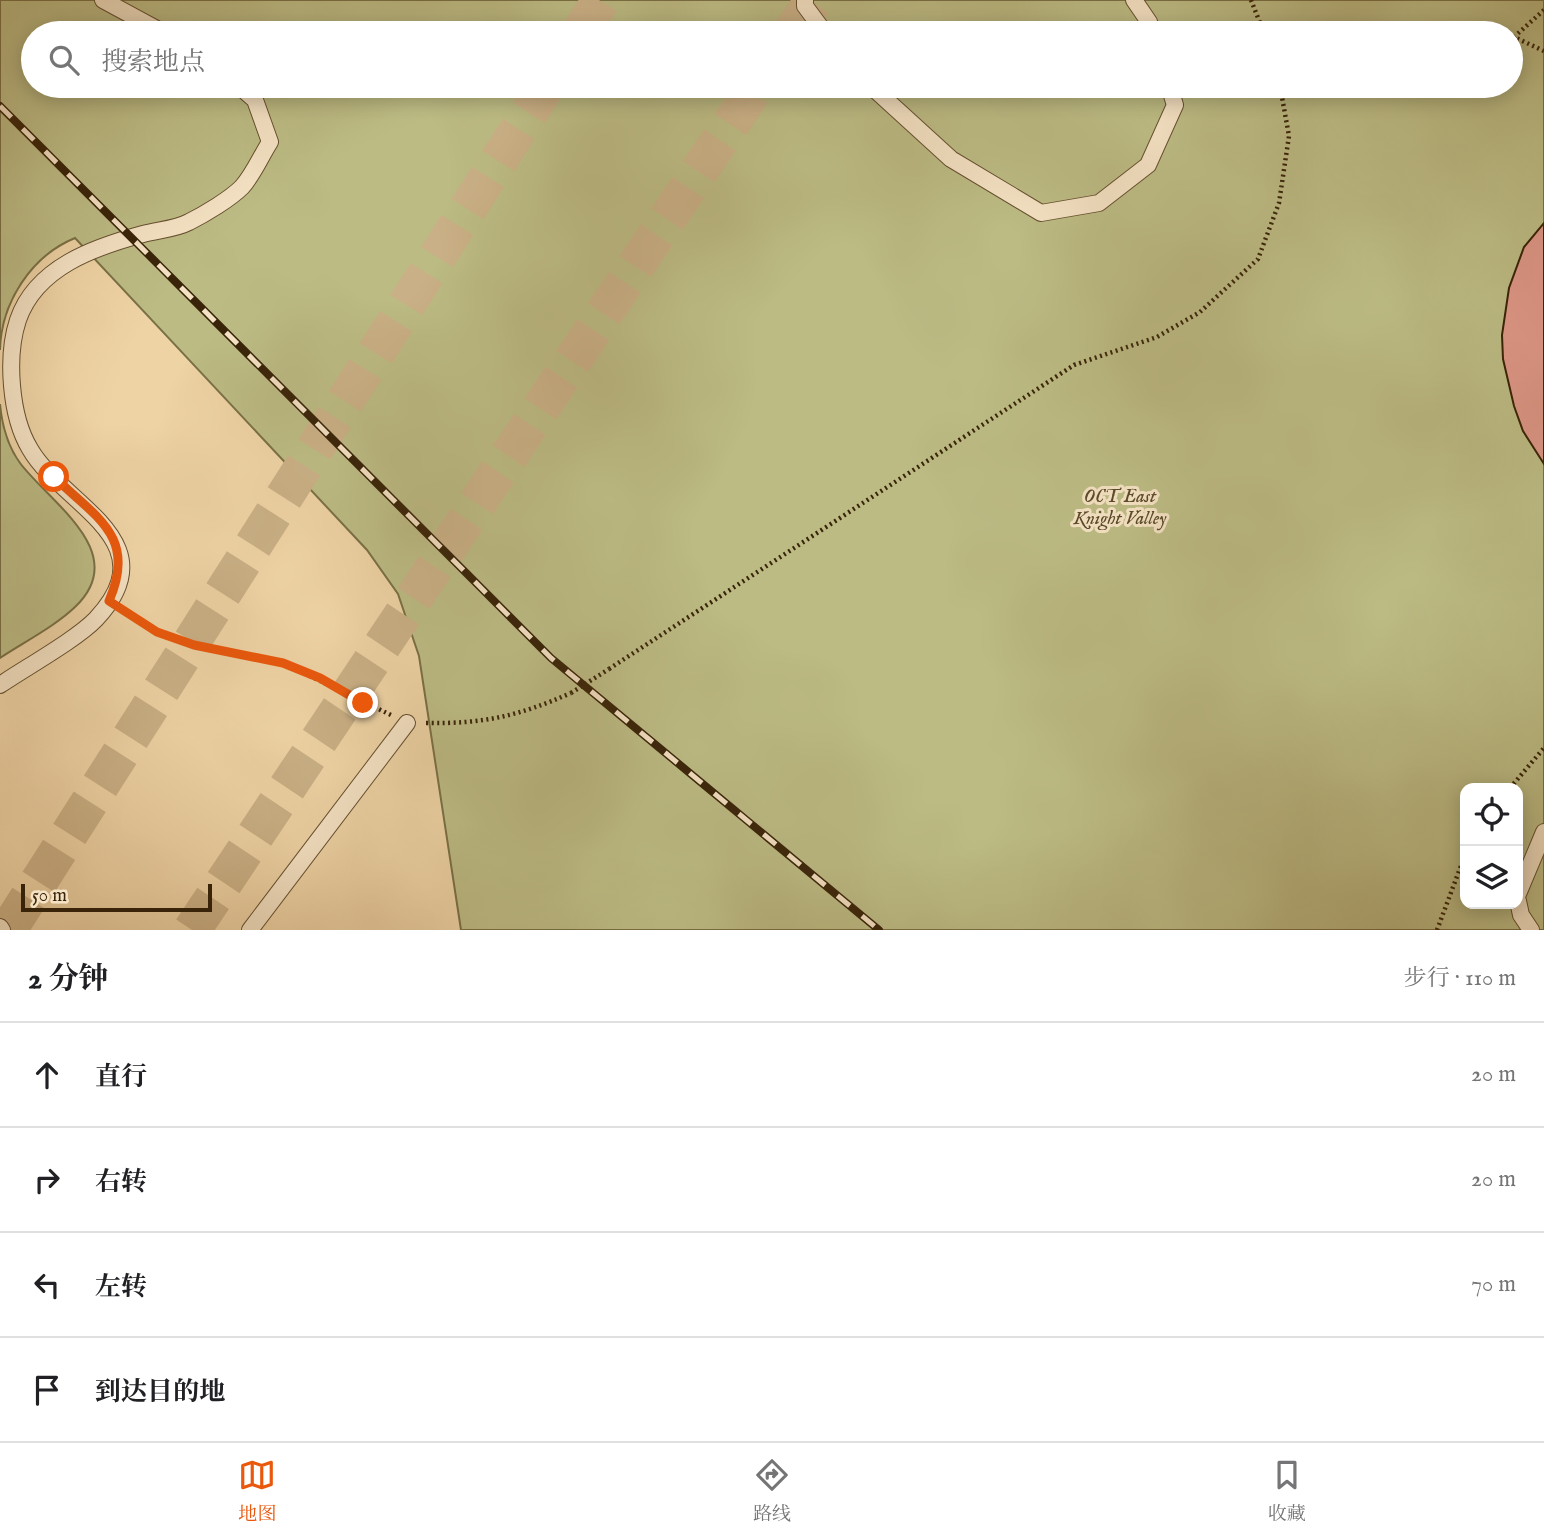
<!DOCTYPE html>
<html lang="zh">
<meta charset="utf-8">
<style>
:root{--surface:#fff;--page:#f6f6f6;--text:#202124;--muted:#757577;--line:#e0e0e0;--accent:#ea580c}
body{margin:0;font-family:"IM FELL English","Noto Serif SC",serif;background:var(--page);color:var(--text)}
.controls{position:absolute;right:21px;bottom:21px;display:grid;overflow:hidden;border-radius:14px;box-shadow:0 4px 18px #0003}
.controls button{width:63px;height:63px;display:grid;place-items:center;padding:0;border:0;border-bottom:2px solid var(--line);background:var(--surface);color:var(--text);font:35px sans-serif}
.scale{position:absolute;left:21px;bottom:18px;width:191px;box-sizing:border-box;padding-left:7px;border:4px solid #392409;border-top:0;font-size:19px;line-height:24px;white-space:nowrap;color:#392409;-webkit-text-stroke:5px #f4e2c4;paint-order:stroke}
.stop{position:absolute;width:21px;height:21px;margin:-16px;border:5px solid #ea580c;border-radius:50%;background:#fff}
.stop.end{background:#ea580c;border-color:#fff;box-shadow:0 2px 7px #0008}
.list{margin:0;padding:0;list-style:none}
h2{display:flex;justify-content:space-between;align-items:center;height:91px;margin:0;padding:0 28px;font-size:30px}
h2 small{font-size:23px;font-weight:400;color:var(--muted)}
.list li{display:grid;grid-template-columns:46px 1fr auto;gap:21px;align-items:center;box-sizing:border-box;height:105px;padding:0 28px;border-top:2px solid var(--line)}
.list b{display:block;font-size:26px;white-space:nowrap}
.list em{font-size:23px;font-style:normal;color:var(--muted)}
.icon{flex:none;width:38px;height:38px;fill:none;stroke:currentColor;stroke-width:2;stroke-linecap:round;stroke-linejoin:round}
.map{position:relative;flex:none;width:1544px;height:930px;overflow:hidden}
.search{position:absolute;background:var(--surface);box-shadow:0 4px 18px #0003;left:21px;right:21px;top:21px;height:77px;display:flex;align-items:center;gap:18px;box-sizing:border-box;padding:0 24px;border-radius:38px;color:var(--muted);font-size:26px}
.sheet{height:511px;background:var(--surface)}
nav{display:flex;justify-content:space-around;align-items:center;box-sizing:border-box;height:98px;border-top:2px solid var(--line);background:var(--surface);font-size:19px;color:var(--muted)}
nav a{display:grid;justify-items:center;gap:4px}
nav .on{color:var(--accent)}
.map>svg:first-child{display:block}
.green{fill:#bcbb84;stroke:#7a7046;stroke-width:2;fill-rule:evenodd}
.building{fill:#dd9787;stroke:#392409;stroke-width:2}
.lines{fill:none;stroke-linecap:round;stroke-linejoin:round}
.trunk-tunnel{stroke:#cab086;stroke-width:38;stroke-dasharray:38 19;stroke-linecap:butt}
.service-casing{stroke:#665030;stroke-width:18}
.path{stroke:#392409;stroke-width:4.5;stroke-dasharray:2 3.5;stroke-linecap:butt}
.service{stroke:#f4e2c4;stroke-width:16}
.rail-casing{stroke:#392409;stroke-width:8}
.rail{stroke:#f4e2c4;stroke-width:5;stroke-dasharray:16;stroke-linecap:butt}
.path-bridge{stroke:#392409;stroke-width:4.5;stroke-dasharray:2 3.5;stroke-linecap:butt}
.route{stroke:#ea580c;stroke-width:9}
.labels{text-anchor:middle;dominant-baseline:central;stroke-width:6;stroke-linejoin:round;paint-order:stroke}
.park-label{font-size:19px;font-style:italic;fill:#5a4a28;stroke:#f4e2c4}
</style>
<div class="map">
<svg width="1544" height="930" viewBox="0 0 1544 930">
<rect width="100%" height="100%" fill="#eed3a5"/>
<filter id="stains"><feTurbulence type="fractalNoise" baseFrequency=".00286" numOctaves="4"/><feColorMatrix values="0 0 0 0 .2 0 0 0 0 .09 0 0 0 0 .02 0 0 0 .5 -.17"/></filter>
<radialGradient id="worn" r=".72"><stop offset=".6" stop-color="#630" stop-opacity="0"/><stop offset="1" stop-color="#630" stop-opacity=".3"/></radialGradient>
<!-- green -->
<g class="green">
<path d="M0,0H1544V930H461L419,656L398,594L367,550L75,238C31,256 1,303 0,350ZM33,33H1511V86H33ZM1465,788H1518V904H1465Z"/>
<path d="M0,404C2,426 7,445 20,463C50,503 132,553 75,607C54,627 24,642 0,658Z"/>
</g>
<!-- building -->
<path class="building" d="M1544,223V464L1523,431L1514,406L1503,359L1502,335L1509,288L1524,247Z"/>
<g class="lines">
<!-- trunk-tunnel -->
<g class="trunk-tunnel">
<path d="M580,33L601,0"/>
<path d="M791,33L814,0"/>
<path d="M8,930L546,86"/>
<path d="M192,930L756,86"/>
</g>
<!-- service casing -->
<g class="service-casing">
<g id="service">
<path d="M103,0L164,33"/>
<path d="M805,0V6L825,33"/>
<path d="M1134,0L1149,22L1153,33"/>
<path d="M871,86L951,159L1041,213L1099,203L1148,165L1175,105L1169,86"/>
<path d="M0,685C25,668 77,639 96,619C170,540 62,505 30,449C10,416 6,356 18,320C36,267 95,247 143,234C158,230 176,229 189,222C205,214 230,199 242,187C253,175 261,156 270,142L255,100L239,86"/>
<path d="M1518,894L1544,832"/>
<path d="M1518,901L1521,915L1531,930"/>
<path d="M0,927L2,930"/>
<path d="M250,930L407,723"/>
</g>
</g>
<!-- path -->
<g class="path">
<path d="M1251,0L1264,33"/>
<path d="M1544,10L1514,37L1544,51"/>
<path d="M125,611L157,632L194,645L283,663L391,715"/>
<path d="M609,669L1074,365L1157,337L1200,312L1258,259L1279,203L1289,136L1280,86"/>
<path d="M426,723C484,724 518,716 571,693"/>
<path d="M1510,788L1544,748"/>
<path d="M1437,930L1465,855"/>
</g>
<!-- service -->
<use href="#service" class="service"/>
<!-- rail casing -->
<g class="rail-casing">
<path id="rail" d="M0,106L551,658L879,930"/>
</g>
<!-- rail -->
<use href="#rail" class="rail"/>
<!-- path-bridge -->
<path class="path-bridge" d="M571,693L609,669"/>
</g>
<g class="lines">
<!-- route -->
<path class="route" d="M54,477C97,518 137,537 109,601L157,632L194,645L283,663L320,678L363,703"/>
</g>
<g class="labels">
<!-- park labels -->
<g class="park-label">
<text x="1120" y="497">OCT East<tspan x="1120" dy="22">Knight Valley</tspan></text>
</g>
</g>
<rect width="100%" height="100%" filter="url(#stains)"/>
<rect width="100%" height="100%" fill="url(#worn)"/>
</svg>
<div class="controls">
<button><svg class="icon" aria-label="locate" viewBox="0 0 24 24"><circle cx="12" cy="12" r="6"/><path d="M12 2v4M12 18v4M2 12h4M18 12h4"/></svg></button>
<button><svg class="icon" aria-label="layers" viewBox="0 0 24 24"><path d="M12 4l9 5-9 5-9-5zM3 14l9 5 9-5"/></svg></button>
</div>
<div class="scale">50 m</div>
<div class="stop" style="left:54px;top:477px"></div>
<div class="stop end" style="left:363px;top:703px"></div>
<div class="search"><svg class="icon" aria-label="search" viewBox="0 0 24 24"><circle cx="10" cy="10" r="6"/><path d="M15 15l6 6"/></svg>搜索地点</div>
</div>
<section class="sheet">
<h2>2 分钟<small>步行 · 110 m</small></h2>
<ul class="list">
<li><svg class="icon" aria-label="ahead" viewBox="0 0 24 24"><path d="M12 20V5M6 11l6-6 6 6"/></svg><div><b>直行</b></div><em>20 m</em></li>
<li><svg class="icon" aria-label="right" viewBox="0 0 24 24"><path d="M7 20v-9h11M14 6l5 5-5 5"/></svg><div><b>右转</b></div><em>20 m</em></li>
<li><svg class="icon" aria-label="left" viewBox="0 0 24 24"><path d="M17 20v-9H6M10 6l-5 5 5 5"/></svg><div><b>左转</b></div><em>70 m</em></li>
<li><svg class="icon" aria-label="arrive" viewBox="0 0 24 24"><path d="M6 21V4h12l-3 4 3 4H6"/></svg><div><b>到达目的地</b></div></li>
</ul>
</section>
<nav>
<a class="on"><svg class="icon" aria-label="map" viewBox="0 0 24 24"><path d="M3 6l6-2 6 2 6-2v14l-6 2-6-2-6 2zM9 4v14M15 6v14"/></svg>地图</a>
<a><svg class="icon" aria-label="directions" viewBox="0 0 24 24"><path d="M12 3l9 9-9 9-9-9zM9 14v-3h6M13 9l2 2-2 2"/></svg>路线</a>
<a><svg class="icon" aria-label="saved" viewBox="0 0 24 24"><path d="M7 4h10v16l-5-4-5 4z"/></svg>收藏</a>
</nav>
